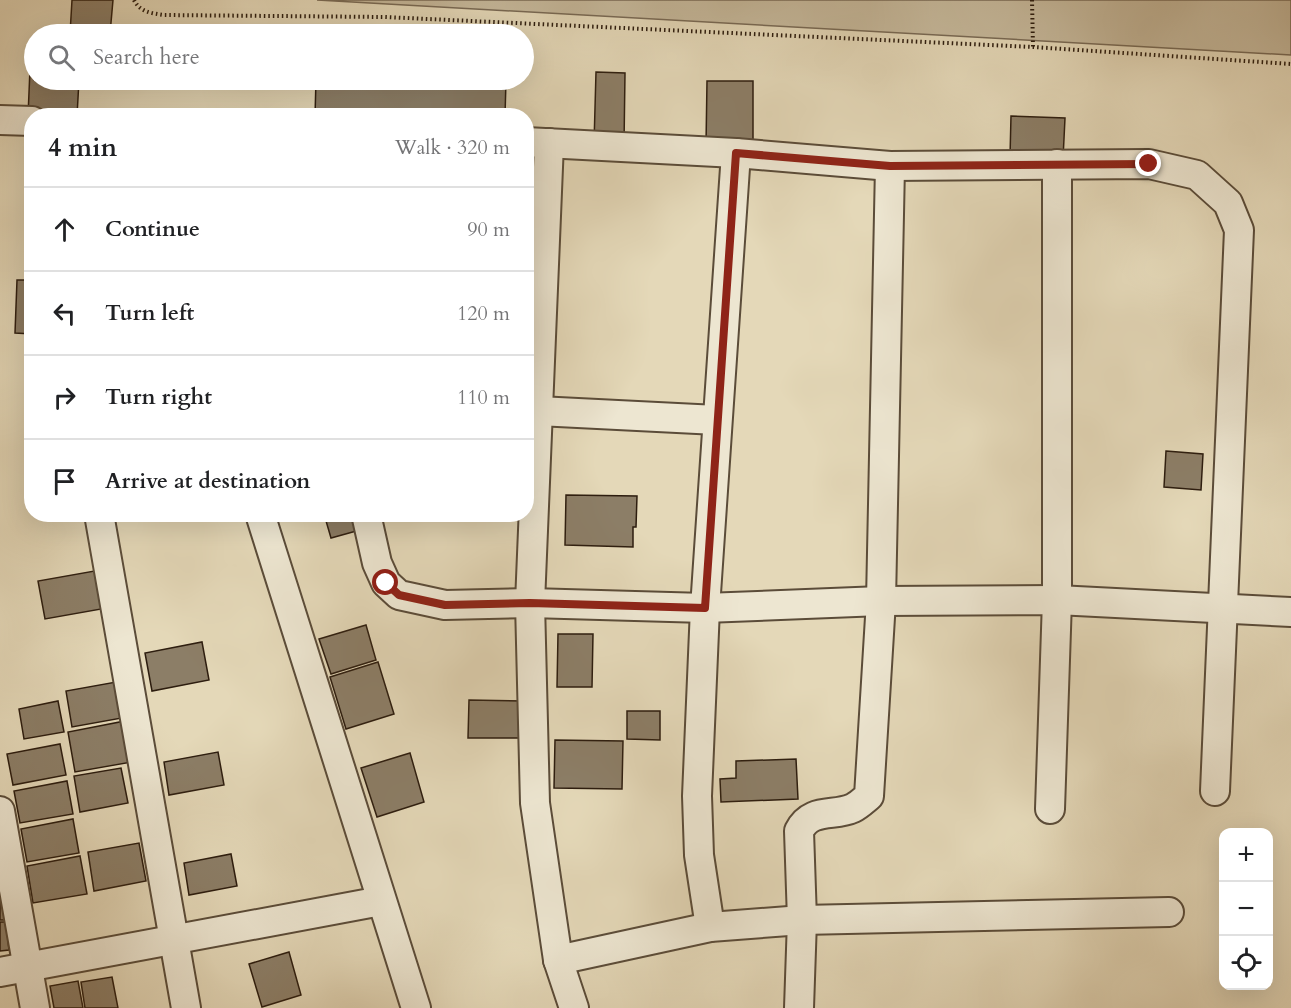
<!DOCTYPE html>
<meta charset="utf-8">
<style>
:root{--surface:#fff;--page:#f2f2f2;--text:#202124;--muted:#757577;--line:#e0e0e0}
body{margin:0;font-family:Cardo,serif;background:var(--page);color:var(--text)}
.controls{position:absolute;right:18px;bottom:18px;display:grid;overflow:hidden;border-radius:12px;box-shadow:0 6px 24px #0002}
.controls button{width:54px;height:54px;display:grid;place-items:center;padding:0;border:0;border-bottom:2px solid var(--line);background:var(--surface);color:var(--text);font:30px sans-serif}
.stop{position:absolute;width:18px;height:18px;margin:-14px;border:4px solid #8f2418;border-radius:50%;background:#fff}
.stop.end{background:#8f2418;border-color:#fff;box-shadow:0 2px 6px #0008}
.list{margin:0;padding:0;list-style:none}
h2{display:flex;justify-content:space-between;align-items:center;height:78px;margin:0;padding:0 24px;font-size:26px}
h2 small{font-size:20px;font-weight:400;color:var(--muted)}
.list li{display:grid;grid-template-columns:39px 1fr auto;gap:18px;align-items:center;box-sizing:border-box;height:84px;padding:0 24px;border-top:2px solid var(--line)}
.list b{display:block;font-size:22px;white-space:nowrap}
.list em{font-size:20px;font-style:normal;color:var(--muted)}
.icon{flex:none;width:33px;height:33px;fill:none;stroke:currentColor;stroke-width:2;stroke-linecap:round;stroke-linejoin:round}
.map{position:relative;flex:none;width:1291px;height:1008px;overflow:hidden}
.search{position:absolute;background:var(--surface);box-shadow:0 6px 24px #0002;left:24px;top:24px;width:510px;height:66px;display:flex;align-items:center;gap:15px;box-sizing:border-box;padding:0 21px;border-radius:33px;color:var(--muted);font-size:22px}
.panel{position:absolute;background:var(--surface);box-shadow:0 6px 24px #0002;left:24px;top:108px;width:510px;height:414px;border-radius:24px}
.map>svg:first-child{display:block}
.green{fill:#c5b89b;stroke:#796a55;stroke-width:1.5}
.building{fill:#8c7e67;stroke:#2d1d0f;stroke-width:1.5}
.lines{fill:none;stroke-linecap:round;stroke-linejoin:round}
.minor-casing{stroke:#5b4c39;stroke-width:32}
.path{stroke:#2d1d0f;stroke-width:4;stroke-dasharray:1.5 3;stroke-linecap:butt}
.minor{stroke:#ede6d1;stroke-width:28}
.route{stroke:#8f2418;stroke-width:8}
</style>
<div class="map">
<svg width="1291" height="1008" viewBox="0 0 1291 1008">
<rect width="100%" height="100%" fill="#e4d8b8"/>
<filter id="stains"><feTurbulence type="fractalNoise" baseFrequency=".00333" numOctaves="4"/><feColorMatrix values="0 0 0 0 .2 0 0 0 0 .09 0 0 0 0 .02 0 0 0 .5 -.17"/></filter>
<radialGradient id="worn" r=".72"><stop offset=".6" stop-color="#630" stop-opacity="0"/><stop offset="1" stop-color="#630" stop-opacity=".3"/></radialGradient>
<!-- green -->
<path class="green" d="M317,0H1291V55Z"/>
<!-- building -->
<g class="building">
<path d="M72,0H113L110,34H70Z"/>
<path d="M31,46H34V80H79L77,116H28Z"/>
<path d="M596,72L625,73L624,145L594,144Z"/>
<path d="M316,80H506L505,116H315Z"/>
<path d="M707,81H753V145H706Z"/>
<path d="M1011,116L1065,118L1063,159L1010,157Z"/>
<path d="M17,280H32V334L15,333Z"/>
<path d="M1166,451L1203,454L1201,490L1164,487Z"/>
<path d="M566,495L637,496L636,527H633V547L565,545Z"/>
<path d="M324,514H355L360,530L331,538Z"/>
<path d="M100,570L107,608L45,619L38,581Z"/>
<path d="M366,625L376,660L331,674L319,639Z"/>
<path d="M558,634H593L592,687H557Z"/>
<path d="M202,642L209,680L152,691L145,653Z"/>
<path d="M378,662L394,714L346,729L330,677Z"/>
<path d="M116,682L122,718L72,727L66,691Z"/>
<path d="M469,700L523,701L521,738H468Z"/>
<path d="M58,701L64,732L24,739L19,709Z"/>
<path d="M627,711H660V740L627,739Z"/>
<path d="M125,721L132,762L75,772L68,732Z"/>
<path d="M555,740L623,741L622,789L554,788Z"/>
<path d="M60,744L66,775L13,785L7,754Z"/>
<path d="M218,752L224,785L169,795L164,762Z"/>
<path d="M410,753L424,802L377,817L361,768Z"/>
<path d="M796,759L798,799L721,802L720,779L736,778V761Z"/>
<path d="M121,768L128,803L80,812L74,776Z"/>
<path d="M67,781L73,814L20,823L14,791Z"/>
<path d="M73,819L79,853L27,862L21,829Z"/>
<path d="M139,843L146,881L94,891L88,852Z"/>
<path d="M231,854L237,886L189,895L184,863Z"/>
<path d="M80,856L87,894L33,903L27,866Z"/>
<path d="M0,888H2L4,920H0Z"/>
<path d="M0,922H6L9,950L0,951Z"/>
<path d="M289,952L301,995L262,1007L249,964Z"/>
<path d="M112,977L118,1008H85L81,982Z"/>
<path d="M78,981L83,1008H54L50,986Z"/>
</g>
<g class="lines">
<!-- minor casing -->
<g class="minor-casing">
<g id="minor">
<path d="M0,120L32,121"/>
<path d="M526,142L736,153L890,166L1149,164L1197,175L1228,203L1239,230L1215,791"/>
<path d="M549,143L530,603L535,803L558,960L574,1008"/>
<path d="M538,411L717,420"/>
<path d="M99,514L186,1008"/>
<path d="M260,514L416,1008"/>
<path d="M366,514L377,563L386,583L399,595L445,605L530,603L705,608L881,601L1057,600L1291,612"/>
<path d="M1050,809L1057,600V164"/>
<path d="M0,811L35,1008"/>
<path d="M710,927L699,855L697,796L705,608L736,153"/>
<path d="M558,960L710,927L802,920L1169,912"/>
<path d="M0,972L381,901"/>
<path d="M799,1008L802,920L799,831C811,807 834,817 853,808C859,805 864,800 869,796L881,601L890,166"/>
</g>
</g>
<!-- path -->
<g class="path">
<path d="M134,0C140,12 151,13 163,15L385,17L1033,47L1291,64"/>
<path d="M1032,0L1033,47"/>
</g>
<!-- minor -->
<use href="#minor" class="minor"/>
</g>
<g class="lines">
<!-- route -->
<path class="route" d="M386,583L399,595L445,605L530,603L705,608L736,153L890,166L1149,164"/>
</g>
<rect width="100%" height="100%" filter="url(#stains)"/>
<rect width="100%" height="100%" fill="url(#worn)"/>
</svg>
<div class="controls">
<button>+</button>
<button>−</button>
<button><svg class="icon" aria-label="locate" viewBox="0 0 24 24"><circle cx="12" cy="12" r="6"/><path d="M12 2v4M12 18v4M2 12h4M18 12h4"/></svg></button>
</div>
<div class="stop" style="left:386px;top:583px"></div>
<div class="stop end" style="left:1149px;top:164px"></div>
<div class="search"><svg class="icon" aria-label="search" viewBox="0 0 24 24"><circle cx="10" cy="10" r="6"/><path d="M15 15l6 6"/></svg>Search here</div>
<section class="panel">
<h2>4 min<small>Walk · 320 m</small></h2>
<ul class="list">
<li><svg class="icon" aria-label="ahead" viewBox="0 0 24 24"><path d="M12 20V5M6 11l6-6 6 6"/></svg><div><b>Continue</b></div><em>90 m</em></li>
<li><svg class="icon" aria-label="left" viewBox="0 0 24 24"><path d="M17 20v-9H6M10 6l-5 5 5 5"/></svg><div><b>Turn left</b></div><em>120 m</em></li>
<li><svg class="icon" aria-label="right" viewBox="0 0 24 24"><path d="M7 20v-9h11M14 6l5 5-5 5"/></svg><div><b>Turn right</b></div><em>110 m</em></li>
<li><svg class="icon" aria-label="arrive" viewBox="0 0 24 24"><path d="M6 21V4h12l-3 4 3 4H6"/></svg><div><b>Arrive at destination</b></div></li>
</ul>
</section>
</div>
